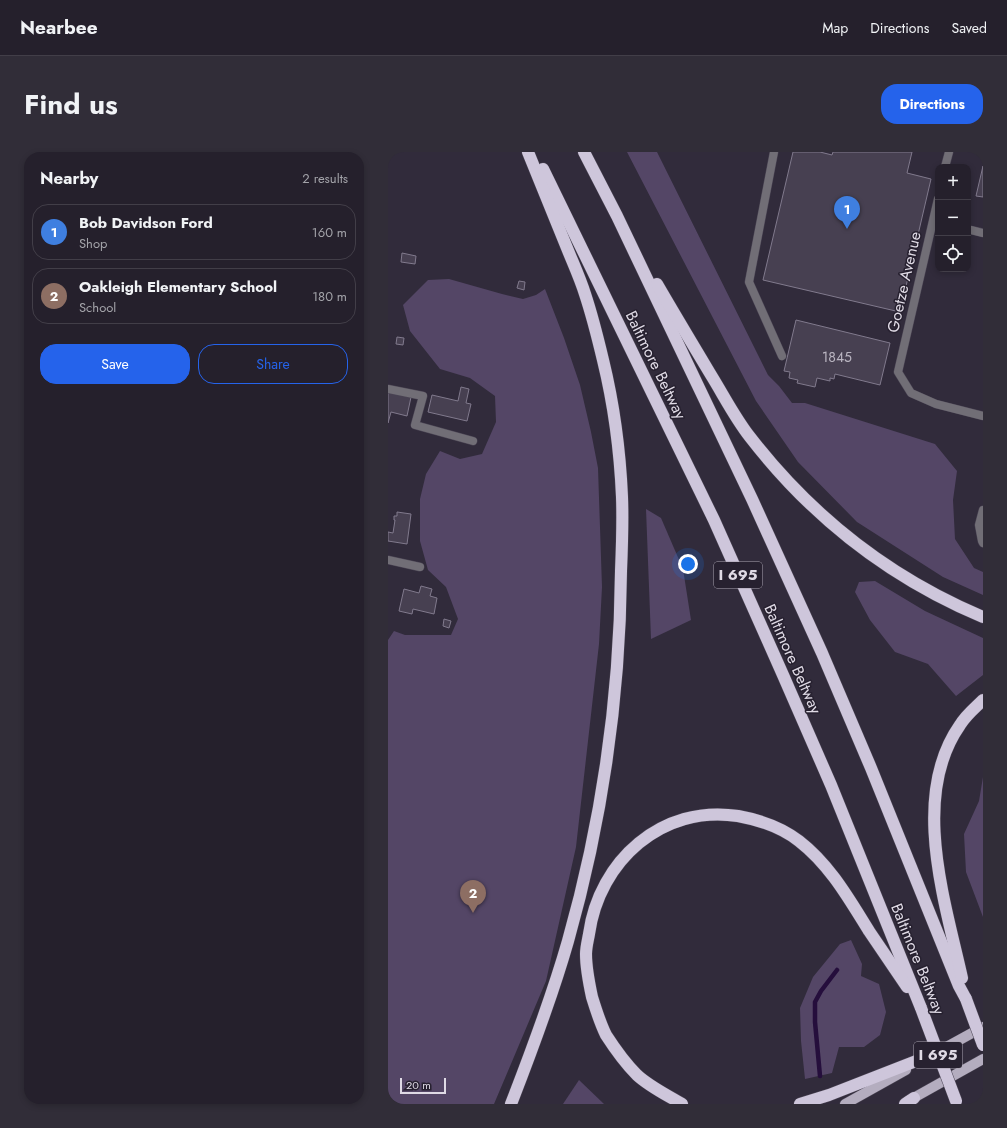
<!DOCTYPE html>
<meta charset="utf-8">
<style>
:root{--surface:#25202c;--page:#312d38;--text:#f1f3f6;--muted:#a3a3a9;--line:#423e48;--accent:#2563eb}
body{margin:0;font-family:Jost,sans-serif;background:var(--page);color:var(--text)}
.controls{position:absolute;right:12px;top:12px;display:grid;overflow:hidden;border-radius:8px;box-shadow:0 2px 6px #0003}
.controls button{width:36px;height:36px;display:grid;place-items:center;padding:0;border:0;border-bottom:1px solid var(--line);background:var(--surface);color:var(--text);font:20px sans-serif}
.scale{position:absolute;left:12px;bottom:10px;width:46px;box-sizing:border-box;padding-left:4px;border:2px solid #dfdae5;border-top:0;font-size:11px;line-height:14px;white-space:nowrap;color:#dfdae5;-webkit-text-stroke:3px #272130;paint-order:stroke}
.you{position:absolute;left:300px;top:412px;width:14px;height:14px;margin:-10px;border:3px solid #fff;border-radius:50%;background:#1a73e8;box-shadow:0 0 0 6px #1a73e833}
.badge{display:grid;place-items:center;width:26px;height:26px;border-radius:50%;background:var(--accent);color:#fff;font-size:13px;font-weight:700}
.pin{position:absolute;translate:-50% -33px;filter:drop-shadow(0 1px 2px #0008)}
.pin::after{content:'';position:absolute;top:21px;width:14px;height:12px;background:inherit;clip-path:polygon(0 0,100% 0,50% 100%)}
.list{margin:0;padding:0;list-style:none}
h2{display:flex;justify-content:space-between;align-items:center;height:52px;margin:0;padding:0 16px;font-size:17px}
h2 small{font-size:13px;font-weight:400;color:var(--muted)}
.list li{display:grid;grid-template-columns:26px 1fr auto;gap:12px;align-items:center;box-sizing:border-box;height:56px;margin:0 8px 8px;padding:0 8px;border:1px solid var(--line);border-radius:16px}
.list b{display:block;font-size:15px;white-space:nowrap}
.list p{margin:0;font-size:13px;white-space:nowrap;color:var(--muted)}
.list em{font-size:13px;font-style:normal;color:var(--muted)}
.actions{display:flex;gap:8px;padding:12px 16px}
.actions a{flex:1;padding:9px 0;border:1px solid var(--accent);border-radius:16px;text-align:center;font-size:14px;color:var(--accent)}
.actions .main{background:var(--accent);color:#fff}
.icon{flex:none;width:22px;height:22px;fill:none;stroke:currentColor;stroke-width:2;stroke-linecap:round;stroke-linejoin:round}
.map{position:relative;flex:none;width:595px;height:952px;overflow:hidden;border-radius:16px}
header{display:flex;align-items:center;gap:24px;box-sizing:border-box;height:56px;padding:0 20px;background:var(--surface);border-bottom:1px solid var(--line)}
header strong{font-size:19px}
nav{display:flex;gap:22px;margin-inline-start:auto;font-size:14px}
.intro{display:flex;align-items:center;justify-content:space-between;box-sizing:border-box;height:96px;padding:0 24px}
h1{margin:0;font-size:28px}
.button{padding:10px 18px;border-radius:16px;background:var(--accent);color:#fff;font-size:14px;font-weight:700}
main{display:flex;gap:24px;padding:0 24px}
aside{flex:1;background:var(--surface);border-radius:16px;box-shadow:0 2px 6px #0003}
.map>svg:first-child{display:block}
.green{fill:#544666}
.lines{fill:none;stroke-linecap:round;stroke-linejoin:round}
.stream{stroke:#250e3c;stroke-width:4.5}
.building{fill:#474051;stroke:#817a8d}
.lane-casing{stroke:#4d4756;stroke-width:9}
.primary-casing{stroke:#4d4756;stroke-width:11}
.highway-casing{stroke:#4d4756;stroke-width:13}
.lane{stroke:#716e76;stroke-width:8}
.primary{stroke:#b4adbf;stroke-width:10}
.highway{stroke:#cec6db;stroke-width:12}
.highway-bridge-casing{stroke:#4d4756;stroke-width:13;stroke-linecap:butt}
.highway-bridge{stroke:#cec6db;stroke-width:12}
.labels{text-anchor:middle;dominant-baseline:central;stroke-width:3;stroke-linejoin:round;paint-order:stroke}
.number-label{font-size:14px;fill:#b9b4c0}
.shield{fill:#272130;stroke:#a8a2af;stroke-width:1}
.shield-label{font-size:15px;font-weight:bold;fill:#dfdae5}
.street-label{font-size:16px;fill:#dfdae5;stroke:#272130}
</style>
<header>
<strong>Nearbee</strong>
<nav><a>Map</a><a>Directions</a><a>Saved</a></nav>
</header>
<div class="intro"><h1>Find us</h1><a class="button">Directions</a></div>
<main>
<aside>
<h2>Nearby<small>2 results</small></h2>
<ul class="list">
<li><span class="badge" style="background:#3f7fe0">1</span><div><b>Bob Davidson Ford</b><p>Shop</p></div><em>160 m</em></li>
<li><span class="badge" style="background:#8d6e63">2</span><div><b>Oakleigh Elementary School</b><p>School</p></div><em>180 m</em></li>
</ul>
<div class="actions"><a class="main">Save</a><a>Share</a></div>
</aside>
<div class="map">
<svg width="595" height="952" viewBox="0 0 595 952">
<rect width="100%" height="100%" fill="#312b3b"/>
<!-- green -->
<g class="green">
<path d="M239,0H269L380,223L391,234L404,251H417L547,292L569,319L565,348L567,387L586,416L595,420V443L555,425L469,370L410,310L368,249Z"/>
<path d="M61,127L114,142L135,147L148,143L157,137L176,186L192,233L203,280L210,316L214,435L211,492L188,695L158,829L106,952H0V488L6,479L17,483H63L70,467L58,435L40,418L32,389V347L38,322L52,299L72,307L94,302L108,270L107,244L82,226L52,217L22,179L15,153L40,128Z"/>
<path d="M258,357L273,366L295,417L303,468L263,487Z"/>
<path d="M487,429L537,459L595,486V523L568,544L540,512L507,500L482,468L467,440L471,430Z"/>
<path d="M595,625V765L578,720L576,682L591,649Z"/>
<path d="M463,788L474,812L473,824L491,832L498,860L492,883L476,895H451L444,921L417,927L413,889L412,856L425,825L452,792Z"/>
<path d="M191,928L216,952H175Z"/>
</g>
<g class="lines">
<!-- stream -->
<path class="stream" d="M432,924L427,870V850L433,839L449,818"/>
</g>
<!-- building -->
<g class="building">
<path d="M405,0H432L444,3L445,0H524L519,21L543,27L512,160L375,128Z"/>
<path d="M595,14V45L588,44Z"/>
<path d="M14,101L28,104L27,112L13,110Z"/>
<path d="M131,129L137,130L136,138L129,136Z"/>
<path d="M408,168L502,191L492,233L447,222L446,227L442,226V229L429,226L427,235L409,231L410,228L401,226L402,220L396,219Z"/>
<path d="M9,185L16,186L15,193L8,192Z"/>
<path d="M73,235L81,237L78,251L83,252L79,269L40,260L44,243L70,249Z"/>
<path d="M0,240L23,245L19,264L3,260L0,271Z"/>
<path d="M9,360L23,362L19,392L0,389V380L5,381L7,368H6V364H9Z"/>
<path d="M33,434L44,437L42,444L49,446L46,462L25,457L24,462L11,459L16,437L31,441Z"/>
<path d="M56,467L63,469L61,476L55,474Z"/>
</g>
<g class="lines">
<!-- lane casing -->
<g class="lane-casing">
<g id="lane">
<path d="M386,0L361,130L394,204"/>
<path d="M557,15L561,0"/>
<path d="M550,47L510,220L523,241L548,252L595,264"/>
<path d="M583,78L595,81"/>
<path d="M0,237L35,244L27,273L85,289"/>
<path d="M595,358L591,373L594,389L595,391"/>
<path d="M0,408L32,415"/>
</g>
</g>
<!-- primary casing -->
<g class="primary-casing">
<g id="primary">
<path d="M544,903L595,875"/>
<path d="M520,949L595,907"/>
<path d="M457,952L518,918"/>
</g>
</g>
<!-- highway casing -->
<g class="highway-casing">
<g id="highway">
<path d="M196,0L229,64L364,347L434,501L483,616L571,834L578,847"/>
<path d="M155,17L326,368L395,523L443,633L533,856"/>
<path d="M269,132C287,163 305,193 323,223C336,244 347,266 362,285C424,365 502,426 595,465"/>
<path d="M574,826C557,749 522,644 572,573C578,563 587,556 595,548"/>
<path d="M123,952C144,898 164,845 180,789C214,669 232,544 233,419C234,395 235,370 234,345C232,299 226,253 215,208C210,187 204,163 197,142C192,126 185,111 179,96C166,64 153,32 140,0"/>
<path d="M294,952C279,943 262,935 249,923C237,911 227,897 218,883C212,871 208,858 204,845C201,831 198,816 198,802C198,795 200,788 201,782C211,709 274,652 350,664C372,668 393,675 411,689C442,713 461,747 481,779C494,798 506,816 519,835"/>
<path d="M412,952L441,943L541,904"/>
<path d="M517,952L526,946"/>
</g>
</g>
<!-- lane -->
<use href="#lane" class="lane"/>
<!-- primary -->
<use href="#primary" class="primary"/>
<!-- highway -->
<use href="#highway" class="highway"/>
<!-- highway-bridge casing -->
<g class="highway-bridge-casing">
<g id="highway-bridge">
<path d="M578,847L595,893"/>
<path d="M533,856L568,949"/>
</g>
</g>
<!-- highway-bridge -->
<use href="#highway-bridge" class="highway-bridge"/>
</g>
<g class="labels">
<!-- number labels -->
<g class="number-label">
<text x="449" y="205">1845</text>
</g>
<!-- shield labels -->
<g class="shield">
<rect x="326" y="410" width="48" height="26" rx="3"/>
<rect x="526" y="890" width="48" height="26" rx="3"/>
</g>
<g class="shield-label">
<text x="350" y="423">I 695</text>
<text x="550" y="903">I 695</text>
</g>
<!-- street labels -->
<g class="street-label">
<text transform="translate(516 130) rotate(-77)">Goetze Avenue</text>
<text transform="translate(268 213) rotate(64)">Baltimore Beltway</text>
<text transform="translate(405 507) rotate(66)">Baltimore Beltway</text>
<text transform="translate(530 807) rotate(68)">Baltimore Beltway</text>
</g>
</g>
</svg>
<div class="controls">
<button>+</button>
<button>−</button>
<button><svg class="icon" aria-label="locate" viewBox="0 0 24 24"><circle cx="12" cy="12" r="6"/><path d="M12 2v4M12 18v4M2 12h4M18 12h4"/></svg></button>
</div>
<div class="scale">20 m</div>
<div class="you"></div>
<div class="pin badge" style="left:459px;top:77px;background:#3f7fe0">1</div>
<div class="pin badge" style="left:85px;top:761px;background:#8d6e63">2</div>
</div>
</main>
